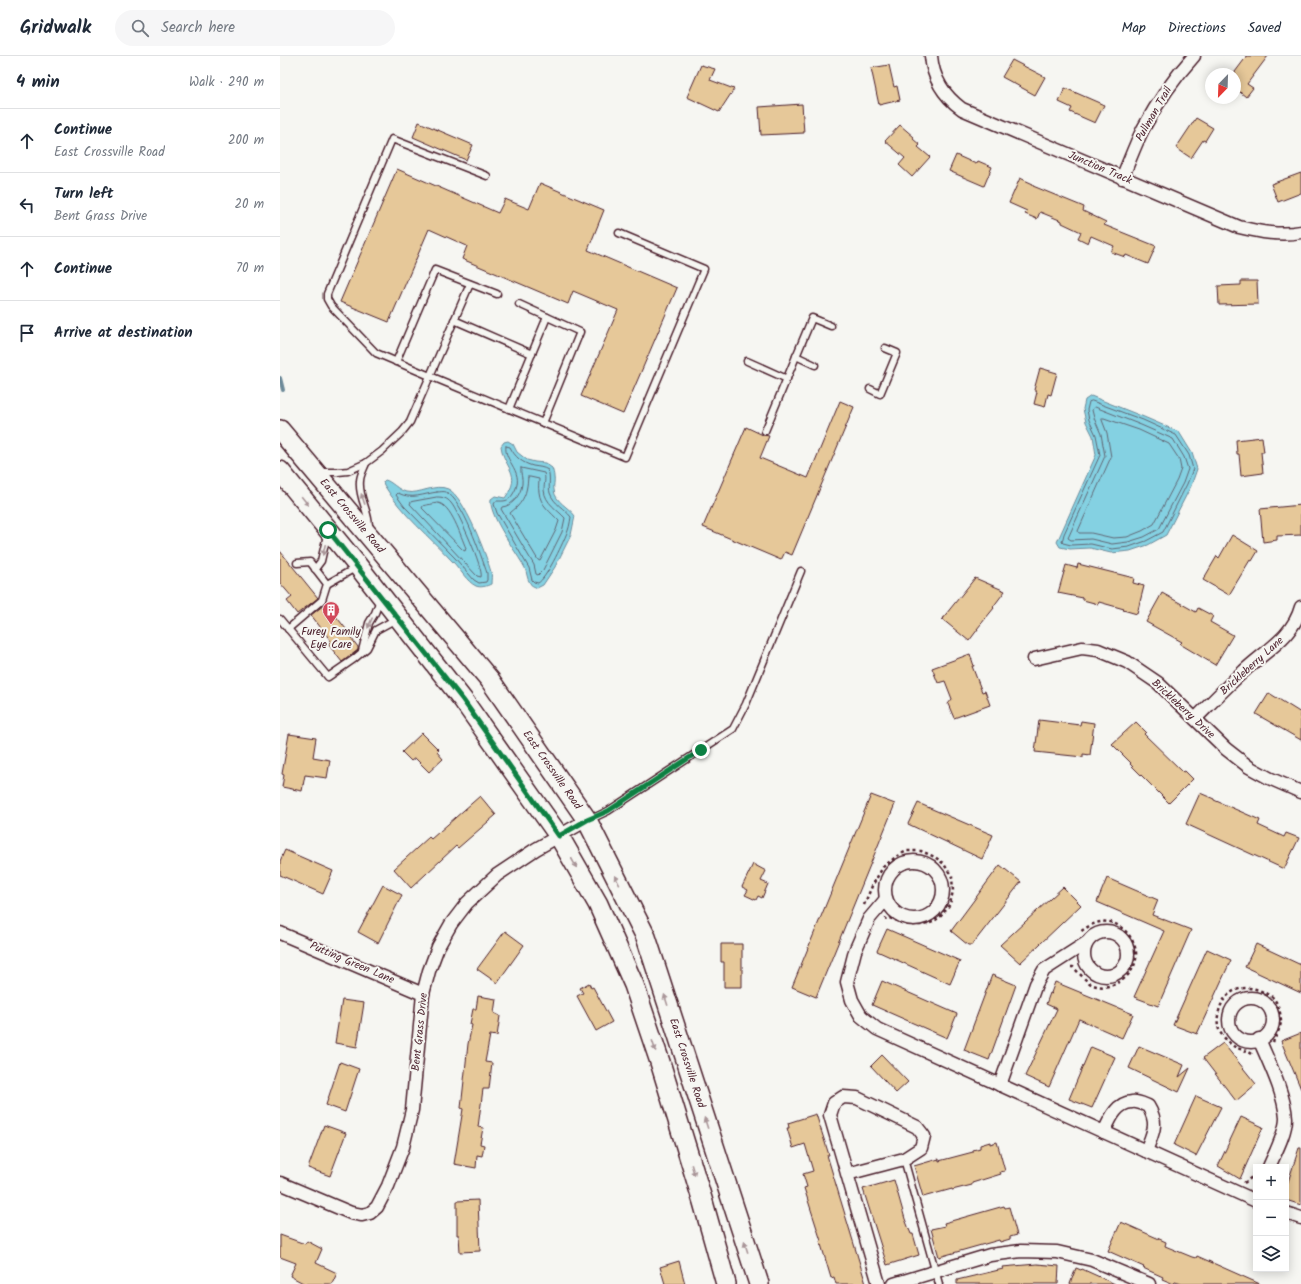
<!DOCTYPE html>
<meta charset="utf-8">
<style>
:root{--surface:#fff;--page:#f6f6f7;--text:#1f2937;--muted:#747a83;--line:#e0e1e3}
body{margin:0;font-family:Kalam,sans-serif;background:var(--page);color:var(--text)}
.controls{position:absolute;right:12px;bottom:12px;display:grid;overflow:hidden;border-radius:0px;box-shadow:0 2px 10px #0003}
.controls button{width:36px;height:36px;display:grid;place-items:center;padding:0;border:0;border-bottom:1px solid var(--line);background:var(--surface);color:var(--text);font:20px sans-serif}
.compass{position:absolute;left:925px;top:12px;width:36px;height:36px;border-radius:50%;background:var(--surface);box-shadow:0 2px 10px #0003;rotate:203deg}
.stop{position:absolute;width:12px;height:12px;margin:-9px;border:3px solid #0b8043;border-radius:50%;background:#fff}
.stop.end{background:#0b8043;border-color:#fff;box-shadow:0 1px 4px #0008}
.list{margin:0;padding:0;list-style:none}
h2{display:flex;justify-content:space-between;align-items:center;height:52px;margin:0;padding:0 16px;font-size:17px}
h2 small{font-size:13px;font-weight:400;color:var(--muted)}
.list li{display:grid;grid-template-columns:26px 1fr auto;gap:12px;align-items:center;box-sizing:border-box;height:64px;padding:0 16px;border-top:1px solid var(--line)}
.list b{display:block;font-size:15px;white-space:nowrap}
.list p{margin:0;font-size:13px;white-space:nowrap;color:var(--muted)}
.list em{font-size:13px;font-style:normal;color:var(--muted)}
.icon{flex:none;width:22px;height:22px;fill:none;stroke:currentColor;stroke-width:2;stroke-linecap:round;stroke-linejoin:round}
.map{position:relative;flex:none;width:1021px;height:1228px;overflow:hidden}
header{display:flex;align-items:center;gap:24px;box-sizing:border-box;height:56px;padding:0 20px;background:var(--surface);border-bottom:1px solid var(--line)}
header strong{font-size:19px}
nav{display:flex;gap:22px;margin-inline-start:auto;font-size:14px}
.search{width:280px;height:36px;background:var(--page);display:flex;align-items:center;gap:10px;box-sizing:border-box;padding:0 14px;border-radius:22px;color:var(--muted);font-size:15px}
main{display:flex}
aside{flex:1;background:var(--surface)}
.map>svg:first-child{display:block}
.water{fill:#84d1e2;stroke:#6d8a99}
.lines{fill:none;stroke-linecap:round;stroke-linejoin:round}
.shore{stroke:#616674;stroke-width:1}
.stream{stroke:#6d8a99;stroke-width:4}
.building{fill:#e6c899;stroke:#4a1f2b}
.service-casing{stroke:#4a1f2b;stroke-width:9}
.minor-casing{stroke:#4a1f2b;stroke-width:15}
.primary-casing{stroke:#4a1f2b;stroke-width:22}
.path{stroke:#4a1f2b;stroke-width:2.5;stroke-dasharray:3 3;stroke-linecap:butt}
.service{stroke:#f6f6f2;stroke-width:6}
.minor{stroke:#f6f6f2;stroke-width:12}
.primary{stroke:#f6f6f2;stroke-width:19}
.oneway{fill:#a99598}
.route{stroke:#0b8043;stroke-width:5}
.labels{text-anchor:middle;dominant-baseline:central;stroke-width:4;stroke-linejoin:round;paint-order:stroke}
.street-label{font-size:11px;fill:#4a1f2b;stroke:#f6f6f2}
.poi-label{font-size:11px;fill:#4a1f2b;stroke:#f6f6f2}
</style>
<header>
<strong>Gridwalk</strong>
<div class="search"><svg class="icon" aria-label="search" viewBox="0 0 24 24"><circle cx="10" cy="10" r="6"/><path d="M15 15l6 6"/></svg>Search here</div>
<nav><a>Map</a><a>Directions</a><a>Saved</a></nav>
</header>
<main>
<aside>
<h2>4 min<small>Walk · 290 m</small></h2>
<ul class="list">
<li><svg class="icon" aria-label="ahead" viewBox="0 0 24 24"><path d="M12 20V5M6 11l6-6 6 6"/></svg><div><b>Continue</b><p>East Crossville Road</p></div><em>200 m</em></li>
<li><svg class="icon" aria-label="left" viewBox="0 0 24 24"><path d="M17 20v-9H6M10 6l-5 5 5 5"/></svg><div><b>Turn left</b><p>Bent Grass Drive</p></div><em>20 m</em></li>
<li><svg class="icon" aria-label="ahead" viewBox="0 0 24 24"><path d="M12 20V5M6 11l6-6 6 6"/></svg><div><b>Continue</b></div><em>70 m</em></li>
<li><svg class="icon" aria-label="arrive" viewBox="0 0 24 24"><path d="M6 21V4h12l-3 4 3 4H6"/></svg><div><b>Arrive at destination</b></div></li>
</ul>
</aside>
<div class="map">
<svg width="1021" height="1228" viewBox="0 0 1021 1228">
<rect width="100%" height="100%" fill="#f6f6f2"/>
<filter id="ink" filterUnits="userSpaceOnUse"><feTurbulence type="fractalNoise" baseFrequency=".025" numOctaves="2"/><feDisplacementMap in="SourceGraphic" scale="8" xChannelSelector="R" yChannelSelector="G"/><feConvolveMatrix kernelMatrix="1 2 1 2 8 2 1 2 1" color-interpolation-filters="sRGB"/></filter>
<g filter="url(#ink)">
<!-- water -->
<g class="water">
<path d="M811,340L864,361L899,376L912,397L917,413L911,430L886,479L868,489L850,495L831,497L810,492L790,493L780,491L777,486L816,399L813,380L806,366L803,353L805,344Z"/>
<path d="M228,385L233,388L237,396L247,404L255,406L265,407L272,412C273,415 274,418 274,421C275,425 273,430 274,434C275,446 289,451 295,460L291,479L275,511L263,529L257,532C254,530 251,530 250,527C247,523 247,517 245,512C237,497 208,459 211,443L215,440L225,442C243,417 224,413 221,390L224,386Z"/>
<path d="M105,424C111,425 118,434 126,436C139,439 155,427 168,433C184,440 206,498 211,516C212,519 211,524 211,528C207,530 201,532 196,530C187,526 180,513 173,506C150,481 122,459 104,429L103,426Z"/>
</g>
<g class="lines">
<!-- shore -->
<g class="shore">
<path d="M812,345L863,364L896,379L909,399L913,413L907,428L883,476L866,485L849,491L832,493L811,488L791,489L783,487L782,486L784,478L820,399L816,379L809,364L807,354L809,346Z"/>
<path d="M815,351L861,369L893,383L904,401L908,413L903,427L879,473L864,481L848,486L832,488L811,483L791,484L788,482L825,400L821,378L814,362L812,354L813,352Z"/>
<path d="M822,362H824L859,374L889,388L899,403L901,413L897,424L874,468L862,475L847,481L833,482L811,477H799L798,475L831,401L827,377L822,364Z"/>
<path d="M226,390L230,391C235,401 242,407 253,410C259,411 263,411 268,414C271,422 268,430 270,437C274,448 284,452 291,461C290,467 289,474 286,479C282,489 266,523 258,527L254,526L252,524L249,512L217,457L214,448L216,445C225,445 228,446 233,438C247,416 223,406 226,390Z"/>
<path d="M241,412L264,417C266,423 264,428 264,434C265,447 278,454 285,462L282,476L263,514L258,519L256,518L254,509L221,453L222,451C233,450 241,438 242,428C243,422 240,417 241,412Z"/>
<path d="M248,421H250L259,423C259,427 258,431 259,436C260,449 271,456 279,465L276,474L260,505L258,504L230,457C232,455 235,453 237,451C246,441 247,433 248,421Z"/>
<path d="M157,436C160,436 164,435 166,436C183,444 201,500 207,517V524L206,526L199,527L194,524L175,502L124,450L116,439L118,437C132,444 143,438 157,436Z"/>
<path d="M157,441C163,441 167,442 171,447C178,455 204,513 201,521L197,520L130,448L131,446Z"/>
<path d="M158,447C171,448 181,481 186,492L185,495L183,494L142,452L143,450Z"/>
</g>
<!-- stream -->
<path class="stream" d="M0,322L3,334"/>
</g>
<!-- building -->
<g class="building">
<path d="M967,0H988L967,28L973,32L966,41L955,32V16Z"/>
<path d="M732,4L765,21L755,39L722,21Z"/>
<path d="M421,9L435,13L430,24L454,33L439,56L407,41Z"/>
<path d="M609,9L614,31L617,30L620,44L599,49L591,12Z"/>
<path d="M785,32L824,49L815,67L790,56L792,52L779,46Z"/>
<path d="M522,48L524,77L481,79L479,51Z"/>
<path d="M916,62L933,72L925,85L923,84L911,102L896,92Z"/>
<path d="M139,66L193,89L186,104L133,81Z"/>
<path d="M620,69L634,81L633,83L640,89L638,91L650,101L632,121L619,109L625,102L605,85Z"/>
<path d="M676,99L696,108L698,105L712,111L704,130L669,115Z"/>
<path d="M117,113L218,157L225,143L249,153L260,127L324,154L308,194L397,232L343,358L301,340L338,254L293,235L288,248L182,203L187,190L149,173L109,266L60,246Z"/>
<path d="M1021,117V137L998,146L991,128Z"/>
<path d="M740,122L753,128V130L804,151L803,155L826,166L824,169L876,190L868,208L846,199L845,201L831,196L834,190L811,180L808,187L798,182L801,176L782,167V165L760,156L757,163L745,158L747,155L729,147Z"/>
<path d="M961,225H977L978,248L939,249L938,230L961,229Z"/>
<path d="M760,312L777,317L771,339L768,338L765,351L754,348L757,336L754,334Z"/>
<path d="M560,345L574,351L512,499L505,496L501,504L423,471L466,371L483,379L489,380L480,402L528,422Z"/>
<path d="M982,381L984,396H981L983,417L961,420L959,398H957L956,384Z"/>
<path d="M1021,449V479L997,480V484L983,486L980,453Z"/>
<path d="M952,479L978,495L972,505L970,504L949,539L923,524L937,500L939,502Z"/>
<path d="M0,495L38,542L17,558L7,545L12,541L0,527Z"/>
<path d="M798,508L854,522L853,527L864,530L857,558L843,554L844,553L819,546L818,548L803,544V542L778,537L786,509L797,512Z"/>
<path d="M695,522L725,535L713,551L714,552L697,573H698L689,585L662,563Z"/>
<path d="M882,537L916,556L918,552L933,560L930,566L953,579L935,609L900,588L902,586L866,566Z"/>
<path d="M44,549L45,551L47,549L70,578L69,579L78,591V594L62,606L48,588L51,585L31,559Z"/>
<path d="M690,598L694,610H692L702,636L705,635L710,649L674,662L668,648L672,643L665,625L658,627L652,612Z"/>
<path d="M989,637L1021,657V684L976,658Z"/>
<path d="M759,664L800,669L801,665L814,667L810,699L803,698V701L755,696Z"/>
<path d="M856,666L866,676L864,678L903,716L905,715L913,723L889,747L850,708L851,707L832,688Z"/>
<path d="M142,677L159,694L157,696L163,703L149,716L135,702L131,705L122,696Z"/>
<path d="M9,678L36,682L33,701L50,704L47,722L25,719L22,735L2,731L4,719L2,718Z"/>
<path d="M920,737L934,743V744L980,764L978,769L1004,781L1006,777L1019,782L1004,813L906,768Z"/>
<path d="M591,739L615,748L536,941L512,931Z"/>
<path d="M200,740L216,759L178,792L176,790L131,832L114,813L149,781L151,783Z"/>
<path d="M638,747L713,779L702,803L628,768Z"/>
<path d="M5,794L53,815L43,838L0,819V805Z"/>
<path d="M473,808L486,815L481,825L488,828L482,842L478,840L476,844L465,839L468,834L462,831Z"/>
<path d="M720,809L741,826L692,889H688L671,875Z"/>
<path d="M827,822L878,844L872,859L911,874L878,950L854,941L884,875L817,846Z"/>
<path d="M103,829L122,839L98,887L78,876Z"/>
<path d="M783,831L801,849L740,907L720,889Z"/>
<path d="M607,873L680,905L670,928L597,895Z"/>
<path d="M225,875L244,889L217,927L197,913Z"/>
<path d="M441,888H462V931H444V906H441Z"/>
<path d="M976,888L1021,909V937L965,911Z"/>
<path d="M927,893L951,904L917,978L893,969Z"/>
<path d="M712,919L736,929L709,1004L684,994Z"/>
<path d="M602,925L677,958L667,982L592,949Z"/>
<path d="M775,926L853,958L842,982L799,963L769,1031L745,1020L777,953L766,948L770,937L772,938L771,937Z"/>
<path d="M309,927L311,932L313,931L332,966L316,975L297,940L303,937L300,932Z"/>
<path d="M198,940L216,943L214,957L220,960L217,980L210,979L205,1006L212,1007L209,1033H203L198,1071L203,1072L200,1088L204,1089L202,1100L197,1099L196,1112L174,1108L183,1053L181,1052L188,988L192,969L190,968L193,953H196Z"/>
<path d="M62,944L84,947L77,991L55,987Z"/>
<path d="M1021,977V1033L1001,985Z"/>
<path d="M943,987L976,1028L956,1045L923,1002Z"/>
<path d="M859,990L904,1009L899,1021L910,1012L899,1036L849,1012Z"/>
<path d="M811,991L835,1001L812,1052L789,1043Z"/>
<path d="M602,999L628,1026L616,1037L591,1010Z"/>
<path d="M60,1006L79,1013L65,1056L46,1049Z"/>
<path d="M916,1040L941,1051L916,1100L894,1089Z"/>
<path d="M536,1058L549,1099H547L586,1228H556L554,1221L551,1222L540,1185H541L524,1132L527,1131L523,1118L533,1115L525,1088L513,1092L507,1072H509L508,1067Z"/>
<path d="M961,1061L983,1071L960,1123L938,1110Z"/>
<path d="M44,1069L66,1077L50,1120L28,1112Z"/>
<path d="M710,1086V1088L717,1086L725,1115L720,1116L721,1118L692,1127V1129L672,1134V1133L643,1141L634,1110L651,1105L659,1103V1105L693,1096V1094L700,1092V1089Z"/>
<path d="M1019,1092H1021V1149L1006,1144V1132Z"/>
<path d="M614,1124L625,1163L631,1178H633L639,1199L607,1209L583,1133Z"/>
<path d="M198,1144L200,1195L180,1196L179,1179H177V1145Z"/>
<path d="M724,1150L725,1152L729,1151L737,1179L730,1181V1183L720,1186L719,1184L659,1201L651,1173L665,1170L664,1167Z"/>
<path d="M841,1166L886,1186L885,1190L912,1201L916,1202L917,1200L980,1228H902L895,1226L894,1228L882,1223L883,1221L863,1212L864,1211L828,1195Z"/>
<path d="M0,1179L25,1188L27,1185L42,1193L36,1207L57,1217L52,1228H25L10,1220L16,1207L0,1201Z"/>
<path d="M399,1205L405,1228H385L380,1211Z"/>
<path d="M757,1208L779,1210L778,1228H677V1224L723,1213L722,1211Z"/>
<path d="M796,1212L801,1214L802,1213L835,1228H790Z"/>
</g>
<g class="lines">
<!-- service casing -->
<g class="service-casing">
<g id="service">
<path d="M190,228L150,320L96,297L51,250L47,243V238L112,83L207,120"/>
<path d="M239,248L300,276L263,367"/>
<path d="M174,264L252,298"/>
<path d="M516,300L535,309"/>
<path d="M467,305L507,323"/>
<path d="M116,306L155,214L217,238"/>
<path d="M590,333L600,338L617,297L605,292"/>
<path d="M229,353L267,261"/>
<path d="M485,375L532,262L551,270"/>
<path d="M86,407C84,413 80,419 80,425C78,442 90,456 89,473"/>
<path d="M41,416H58L68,415L86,407L102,395L122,376L130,366L150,320L345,401L424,213L339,177"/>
<path d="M35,513L41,505L47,479"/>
<path d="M47,528L77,511"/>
<path d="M0,563L48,621L74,603L87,592L96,574L116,563"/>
<path d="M8,573L42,544L47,528L30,506L17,507"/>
<path d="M82,595L89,567L95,557L100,544"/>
<path d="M309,764L328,755L453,673L466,648L521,515"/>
<path d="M624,1103L659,1228"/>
</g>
</g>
<!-- minor casing -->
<g class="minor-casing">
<g id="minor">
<path d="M651,0C653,23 664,40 682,53L959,171C980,176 1000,180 1021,176"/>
<path d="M842,122C849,106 855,89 863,73C877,47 894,22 914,0"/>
<path d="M754,603L802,592L818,594L847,606L878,627L946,693L969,711L989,722L1021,736"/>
<path d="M915,663C931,647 947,630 964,615C985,595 1013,581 1021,551"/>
<circle cx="634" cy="834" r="29"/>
<path d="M606,843L589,863L575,895L567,926L572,944L581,960L597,973L976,1145"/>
<circle cx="826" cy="898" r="22"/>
<path d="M0,877L143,938"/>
<circle cx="971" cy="964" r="22"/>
<path d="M979,983C989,1007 1004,1036 1006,1062C1006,1077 995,1097 989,1111"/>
<path d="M720,1029L756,928L764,914L806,887"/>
<path d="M824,1076C830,1063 836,1047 852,1046C857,1045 863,1048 868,1050C879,1068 873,1076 866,1095"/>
<path d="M567,1118L624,1103L641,1092L644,1080L637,1071L577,1042L563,1041L554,1047L550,1059L599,1228"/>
<path d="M0,1127L71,1157L82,1159L90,1157L97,1151L108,1130L123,1091L132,1054L143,938L149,915L158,891L171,868L187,847L217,819L256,793L307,764"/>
<path d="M1006,1157L1021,1162"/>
<path d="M614,1228L710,1199L741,1195L777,1196L812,1204L869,1228"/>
</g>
</g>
<!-- primary casing -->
<g class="primary-casing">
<g id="primary">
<path d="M0,374L210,624L307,764L366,881L479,1228"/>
<path d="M0,415L78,510L183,644L279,780L318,848L354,929L380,1006L423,1146L446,1228"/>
</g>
</g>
<!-- path -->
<g class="path">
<path d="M584,849L592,830L603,811L617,800L627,795H641L655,801L664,808L672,821L673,835L670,848L661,860L653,866L644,869H630L609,862L605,863"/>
<path d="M791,911H793C799,917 804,923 811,928C829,937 853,922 856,903C858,887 845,869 829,866C818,864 808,870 800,876"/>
<path d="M972,998C967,994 961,994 955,991C950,988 943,981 940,976C937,970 937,962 939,955C945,932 967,926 987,938C989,939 993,941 994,943C999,949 1001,959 1001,966C1000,973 996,980 993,986"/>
<path d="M964,1127L972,1121L976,1112"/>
</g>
<!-- service -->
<use href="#service" class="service"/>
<!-- minor -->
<use href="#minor" class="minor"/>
<!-- primary -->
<use href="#primary" class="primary"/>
</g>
<!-- one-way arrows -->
<defs><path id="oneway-solid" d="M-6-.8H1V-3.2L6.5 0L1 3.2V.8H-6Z"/></defs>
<g class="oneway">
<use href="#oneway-solid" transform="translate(83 443) rotate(-109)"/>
<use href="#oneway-solid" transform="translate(25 445) rotate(51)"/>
<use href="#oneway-solid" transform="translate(44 494) rotate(103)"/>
<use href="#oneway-solid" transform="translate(90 567) rotate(114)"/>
<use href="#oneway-solid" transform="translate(294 807) rotate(61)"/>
<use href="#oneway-solid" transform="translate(337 824) rotate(-117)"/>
<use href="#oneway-solid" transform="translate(386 944) rotate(-108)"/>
<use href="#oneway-solid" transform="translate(374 990) rotate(72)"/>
<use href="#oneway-solid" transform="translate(426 1067) rotate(-108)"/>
<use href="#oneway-solid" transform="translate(413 1114) rotate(73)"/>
<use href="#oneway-solid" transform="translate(466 1191) rotate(-108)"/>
</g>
</g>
<g class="lines" filter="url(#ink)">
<!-- route -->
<path class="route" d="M48,474L183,644L279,780L307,764L328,755L421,694"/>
</g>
<!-- icons -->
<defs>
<g id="building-pin" transform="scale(0.9)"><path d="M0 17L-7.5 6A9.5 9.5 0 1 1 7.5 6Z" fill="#d1495b" stroke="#f6f6f2"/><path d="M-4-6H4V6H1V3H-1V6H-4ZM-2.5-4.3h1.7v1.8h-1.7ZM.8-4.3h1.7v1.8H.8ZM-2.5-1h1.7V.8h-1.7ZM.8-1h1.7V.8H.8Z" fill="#fff"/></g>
</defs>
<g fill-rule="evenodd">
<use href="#building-pin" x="51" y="554"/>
</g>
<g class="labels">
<!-- street labels -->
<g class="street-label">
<text transform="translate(874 58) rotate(-60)">Pullman Trail</text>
<text transform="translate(820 112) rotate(23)">Junction Track</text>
<text transform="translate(72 460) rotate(50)">East Crossville Road</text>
<text transform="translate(972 610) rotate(-42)">Brickleberry Lane</text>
<text transform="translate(903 653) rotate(43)">Brickleberry Drive</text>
<text transform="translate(272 714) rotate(55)">East Crossville Road</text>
<text transform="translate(72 907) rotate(23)">Putting Green Lane</text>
<text transform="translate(140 976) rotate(-84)">Bent Grass Drive</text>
<text transform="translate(407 1007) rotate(72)">East Crossville Road</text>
</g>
<!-- poi labels -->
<g class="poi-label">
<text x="51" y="576">Furey Family<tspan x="51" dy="13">Eye Care</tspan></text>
</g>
</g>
</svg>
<div class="controls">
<button>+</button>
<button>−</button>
<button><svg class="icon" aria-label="layers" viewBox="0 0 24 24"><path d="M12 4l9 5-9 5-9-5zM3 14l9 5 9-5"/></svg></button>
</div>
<svg class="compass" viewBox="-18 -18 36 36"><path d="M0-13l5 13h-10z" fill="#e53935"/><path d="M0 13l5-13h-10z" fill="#747a83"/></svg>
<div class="stop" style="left:48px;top:474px"></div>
<div class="stop end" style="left:421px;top:694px"></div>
</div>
</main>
